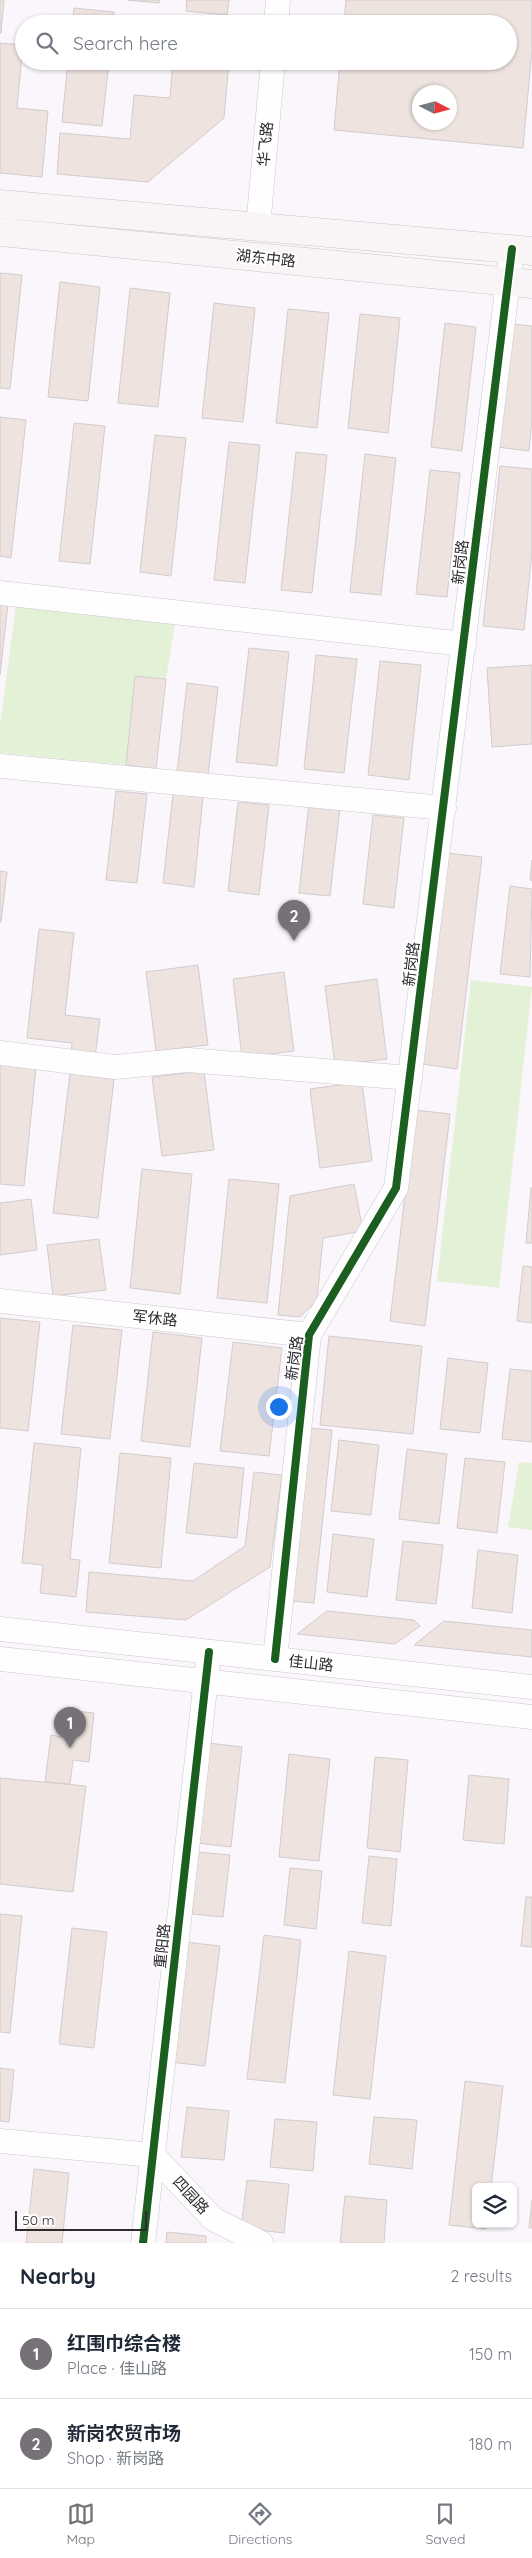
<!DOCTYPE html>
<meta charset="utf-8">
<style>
:root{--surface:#fff;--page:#f6f6f7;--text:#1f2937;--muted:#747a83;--line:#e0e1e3;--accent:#767177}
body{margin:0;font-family:Quicksand,"Noto Sans SC",sans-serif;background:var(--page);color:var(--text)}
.controls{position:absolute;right:15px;bottom:15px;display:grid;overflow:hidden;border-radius:8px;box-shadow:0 1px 4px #0004}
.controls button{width:45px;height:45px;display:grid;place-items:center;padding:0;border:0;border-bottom:1px solid var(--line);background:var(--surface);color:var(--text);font:25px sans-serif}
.compass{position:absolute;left:412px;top:85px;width:45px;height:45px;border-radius:50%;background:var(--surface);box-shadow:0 1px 4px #0004;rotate:96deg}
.scale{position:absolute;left:15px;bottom:12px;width:132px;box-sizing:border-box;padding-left:5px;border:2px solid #2e2a30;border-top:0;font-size:14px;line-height:18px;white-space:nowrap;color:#2e2a30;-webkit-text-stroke:4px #fff;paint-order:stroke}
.you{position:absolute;left:278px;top:1406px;width:18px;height:18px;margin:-12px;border:4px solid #fff;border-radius:50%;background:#1a73e8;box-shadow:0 0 0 8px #1a73e833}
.badge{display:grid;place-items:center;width:32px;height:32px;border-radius:50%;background:var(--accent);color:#fff;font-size:16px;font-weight:700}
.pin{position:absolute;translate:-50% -41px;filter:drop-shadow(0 1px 2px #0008)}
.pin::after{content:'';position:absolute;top:26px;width:18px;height:15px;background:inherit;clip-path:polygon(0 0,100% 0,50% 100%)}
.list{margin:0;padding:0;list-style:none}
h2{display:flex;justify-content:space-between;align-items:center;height:65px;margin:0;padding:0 20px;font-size:21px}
h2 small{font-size:16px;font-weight:400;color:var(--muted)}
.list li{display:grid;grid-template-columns:32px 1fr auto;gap:15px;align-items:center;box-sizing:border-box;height:90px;padding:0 20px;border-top:1px solid var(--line)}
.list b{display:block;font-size:19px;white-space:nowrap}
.list p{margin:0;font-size:16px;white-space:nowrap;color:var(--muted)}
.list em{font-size:16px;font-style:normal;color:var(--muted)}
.icon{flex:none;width:28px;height:28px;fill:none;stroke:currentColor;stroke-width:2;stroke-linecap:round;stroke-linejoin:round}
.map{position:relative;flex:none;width:532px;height:2243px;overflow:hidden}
.search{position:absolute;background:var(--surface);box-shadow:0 1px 4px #0004;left:15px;right:15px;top:15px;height:55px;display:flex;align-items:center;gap:12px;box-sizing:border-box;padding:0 18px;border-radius:28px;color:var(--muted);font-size:19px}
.sheet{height:245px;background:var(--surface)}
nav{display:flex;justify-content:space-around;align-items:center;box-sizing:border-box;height:70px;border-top:1px solid var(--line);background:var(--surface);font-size:14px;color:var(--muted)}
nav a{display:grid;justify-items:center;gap:2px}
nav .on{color:var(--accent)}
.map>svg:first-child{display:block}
.green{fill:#e3f2d6}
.building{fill:#eee3df;stroke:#d1cccd;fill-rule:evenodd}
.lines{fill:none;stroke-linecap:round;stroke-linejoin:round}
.minor-casing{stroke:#ccc7cd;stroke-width:25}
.major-casing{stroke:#ccc3c6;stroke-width:29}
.minor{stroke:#fefeff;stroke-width:24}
.major{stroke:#f9f4f5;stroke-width:28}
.cycleway-casing{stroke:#fff;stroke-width:11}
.cycleway{stroke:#1b5e20;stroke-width:8}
.labels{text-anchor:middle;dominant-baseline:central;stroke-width:4;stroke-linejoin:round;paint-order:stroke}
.street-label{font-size:15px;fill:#2e2a30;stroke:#fff}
</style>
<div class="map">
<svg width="532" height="2243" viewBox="0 0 532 2243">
<rect width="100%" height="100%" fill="#fbf6fc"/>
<!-- green -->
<g class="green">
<path d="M16,605L175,624L166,679L135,676L126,765L0,753V725Z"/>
<path d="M471,980L532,987L499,1288L437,1281Z"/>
<path d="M519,1462L532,1463V1530L508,1527Z"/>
</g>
<!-- building -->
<g class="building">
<path d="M0,0H4L1,33H0Z"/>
<path d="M128,0H160L159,3Z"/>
<path d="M187,0H229L227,15L186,11Z"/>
<path d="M346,0H532V50L523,148L334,130L340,61H508V24H344ZM420,92H450V122H420Z"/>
<path d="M74,8L114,12L113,24H72Z"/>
<path d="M0,43L23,45L17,108L48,111L42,177L0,173Z"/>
<path d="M68,61H109L102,126L62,122Z"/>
<path d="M173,61H229L224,118L148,182L57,174L60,133L130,139L134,95L170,98Z"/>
<path d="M0,273L22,275L10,389L0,388Z"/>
<path d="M60,282L100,287L88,401L48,397Z"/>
<path d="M130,288L170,293L158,407L118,403Z"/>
<path d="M214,303L255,308L243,422L202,418Z"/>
<path d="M288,309L329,313L317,428L276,423Z"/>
<path d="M360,314L400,318L388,433L348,428Z"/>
<path d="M445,323L476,327L462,451L431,447Z"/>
<path d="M511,324L532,326V419L529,451L497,447Z"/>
<path d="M0,417L26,420L11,558L0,556Z"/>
<path d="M74,423L105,426L90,564L59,561Z"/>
<path d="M155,435L186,438L171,576L140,572Z"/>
<path d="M229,442L260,445L245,583L214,580Z"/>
<path d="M296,452L327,455L312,593L281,590Z"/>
<path d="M365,454L396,458L381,595L350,592Z"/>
<path d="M500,466L532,469V553L524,630L483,626Z"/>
<path d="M430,470L460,473L447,597L416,594Z"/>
<path d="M0,603L8,604L0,675Z"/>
<path d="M249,648L289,652L277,766L236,762Z"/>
<path d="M316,655L357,659L344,773L304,769Z"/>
<path d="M380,661L421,665L409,780L368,775Z"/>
<path d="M532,665V744L492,747L487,668Z"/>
<path d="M135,676L166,679L156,769L126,765Z"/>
<path d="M187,683L218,687L208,776L177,773Z"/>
<path d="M116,791L147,794L137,883L106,880Z"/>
<path d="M173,794L203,797L194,887L163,883Z"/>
<path d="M238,802L269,805L259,895L228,891Z"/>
<path d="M309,803L340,807L330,896L299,893Z"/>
<path d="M373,815L404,818L394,908L363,904Z"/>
<path d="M447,853L482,857L457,1069L422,1064Z"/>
<path d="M532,860V881L530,880Z"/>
<path d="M0,871L7,872L1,922H0Z"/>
<path d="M510,886L532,889L530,977L500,974Z"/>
<path d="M39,929L74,933L65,1015L100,1019L95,1057L71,1054L72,1043L27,1038Z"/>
<path d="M198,965L208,1045L156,1051L146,972Z"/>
<path d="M284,972L294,1051L242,1058L233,979Z"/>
<path d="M377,979L387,1059L335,1065L325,986Z"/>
<path d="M0,1063L36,1067L24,1186L0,1184Z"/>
<path d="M204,1071L214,1150L162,1156L152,1077Z"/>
<path d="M70,1073L114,1079L98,1218L53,1213Z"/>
<path d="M362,1082L372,1161L320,1168L310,1089Z"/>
<path d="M415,1110L450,1114L425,1326L390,1321Z"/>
<path d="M142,1169L192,1174L180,1294L130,1288Z"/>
<path d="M229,1179L279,1184L267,1303L217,1298Z"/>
<path d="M354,1184L363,1231L323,1238L317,1300L300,1317L278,1315L290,1196Z"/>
<path d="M531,1188H532V1243H526Z"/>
<path d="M31,1199L37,1250L0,1255V1203Z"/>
<path d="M99,1239L106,1290L53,1296L47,1245Z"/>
<path d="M523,1266L532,1267V1323L517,1321Z"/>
<path d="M0,1318L40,1322L28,1431L0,1428Z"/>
<path d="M73,1325L122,1330L110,1439L61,1434Z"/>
<path d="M153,1332L202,1338L190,1447L141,1441Z"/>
<path d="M329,1336L422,1346L413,1434L320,1425Z"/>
<path d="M233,1342L282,1348L269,1456L220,1451Z"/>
<path d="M448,1358L488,1363L480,1433L440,1429Z"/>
<path d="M510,1369L532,1371V1442L502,1439Z"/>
<path d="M310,1428L332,1430L314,1603L292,1601Z"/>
<path d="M339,1440L379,1445L371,1515L331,1511Z"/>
<path d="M34,1443L81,1448L70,1559L80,1560L76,1597L40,1593L43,1565L22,1563Z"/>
<path d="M407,1449L447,1454L439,1524L399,1519Z"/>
<path d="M120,1453L171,1458L161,1568L109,1563Z"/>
<path d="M465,1458L505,1462L497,1533L457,1528Z"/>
<path d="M194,1463L244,1468L237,1538L186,1533Z"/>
<path d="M254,1472L282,1475L270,1567L186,1620L86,1612L89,1572L193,1581L245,1546Z"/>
<path d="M333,1534L374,1539L367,1597L327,1592Z"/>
<path d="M403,1541L443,1545L436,1604L396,1600Z"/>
<path d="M478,1550L518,1555L512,1613L472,1608Z"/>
<path d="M327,1611L414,1620L420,1626L395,1644L297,1634Z"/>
<path d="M444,1621L532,1630V1657L414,1645Z"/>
<path d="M66,1710L94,1713L89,1762L73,1760L70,1784L45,1782L51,1735L62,1737Z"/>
<path d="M208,1743L242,1747L231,1847L197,1843Z"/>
<path d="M289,1754L330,1759L319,1861L279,1857Z"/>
<path d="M375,1757L408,1760L400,1852L367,1848Z"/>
<path d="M469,1775L509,1779L504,1844L463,1840Z"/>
<path d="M0,1778L86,1786L73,1892L0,1884Z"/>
<path d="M198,1852L230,1855L223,1917L192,1914Z"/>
<path d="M369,1856L397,1859L391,1926L362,1923Z"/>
<path d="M290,1868L322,1871L316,1929L284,1925Z"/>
<path d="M526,1897H532V1947L521,1946Z"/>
<path d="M0,1914L22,1916L10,2033L0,2032Z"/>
<path d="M72,1928L107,1932L94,2048L59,2044Z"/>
<path d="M264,1935L301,1940L285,2083L247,2079Z"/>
<path d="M185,1942L220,1946L205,2066L170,2062Z"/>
<path d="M349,1951L386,1956L370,2099L333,2095Z"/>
<path d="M0,2068L14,2070L9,2122L0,2121Z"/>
<path d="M465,2081L503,2086L491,2187H476V2224H487L486,2229L449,2225Z"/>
<path d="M187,2107L229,2111L224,2160L181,2157Z"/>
<path d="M374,2117L417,2120L412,2169L369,2164Z"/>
<path d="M275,2119L317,2122L313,2171L270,2167Z"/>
<path d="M34,2169L69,2173L62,2243H26Z"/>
<path d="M247,2180L289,2184L284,2233L241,2228Z"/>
<path d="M345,2196L387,2200L384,2243H340Z"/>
<path d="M532,2200V2228H529Z"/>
<path d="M167,2232L206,2236V2243H166Z"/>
</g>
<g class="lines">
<!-- minor casing -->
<g class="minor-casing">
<g id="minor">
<path d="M276,24L278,0"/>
<path d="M258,227L273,61"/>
<path d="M0,593L464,644"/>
<path d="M0,766L444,808"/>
<path d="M0,1053L115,1067L188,1060L410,1078"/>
<path d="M0,1301L309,1335"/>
<path d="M0,1629L532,1687"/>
<path d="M0,1659L532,1717"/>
<path d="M275,1659L309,1335L396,1188L512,249"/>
<path d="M0,2141L153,2155L213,2219L261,2243"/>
<path d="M143,2243L209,1652"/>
</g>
</g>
<!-- major casing -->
<g class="major-casing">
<g id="major">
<path d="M0,204L532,251"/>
<path d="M0,232L532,284"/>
</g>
</g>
<!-- minor -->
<use href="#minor" class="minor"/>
<!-- major -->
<use href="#major" class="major"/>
<!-- cycleway casing -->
<g class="cycleway-casing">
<g id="cycleway">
<path d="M275,1659L309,1335L396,1188L512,249"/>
<path d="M143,2243L209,1652"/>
</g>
</g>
<!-- cycleway -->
<use href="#cycleway" class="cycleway"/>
</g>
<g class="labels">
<!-- street labels -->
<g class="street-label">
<text transform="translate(265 144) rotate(-85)">华飞路</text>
<text transform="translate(266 258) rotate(6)">湖东中路</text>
<text transform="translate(460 562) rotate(-83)">新岗路</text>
<text transform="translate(411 964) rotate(-83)">新岗路</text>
<text transform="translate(155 1318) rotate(6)">军休路</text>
<text transform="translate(294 1358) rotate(-82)">新岗路</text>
<text transform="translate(311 1663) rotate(6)">佳山路</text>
<text transform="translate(162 1946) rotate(-84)">重阳路</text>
<text transform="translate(191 2195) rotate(47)">四园路</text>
</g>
</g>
</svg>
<div class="controls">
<button><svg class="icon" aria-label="layers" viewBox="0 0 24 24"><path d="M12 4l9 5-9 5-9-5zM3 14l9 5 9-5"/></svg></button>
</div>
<svg class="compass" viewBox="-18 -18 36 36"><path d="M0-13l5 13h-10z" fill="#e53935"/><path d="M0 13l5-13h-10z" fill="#747a83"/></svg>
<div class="scale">50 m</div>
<div class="you"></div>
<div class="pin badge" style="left:70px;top:1748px">1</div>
<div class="pin badge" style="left:294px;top:941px">2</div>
<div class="search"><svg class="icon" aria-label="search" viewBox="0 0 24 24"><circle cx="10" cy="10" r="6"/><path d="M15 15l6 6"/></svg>Search here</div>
</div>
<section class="sheet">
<h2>Nearby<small>2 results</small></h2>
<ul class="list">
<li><span class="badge">1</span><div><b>红围巾综合楼</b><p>Place · 佳山路</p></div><em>150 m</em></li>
<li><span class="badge">2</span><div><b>新岗农贸市场</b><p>Shop · 新岗路</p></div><em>180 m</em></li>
</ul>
</section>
<nav>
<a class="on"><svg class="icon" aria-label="map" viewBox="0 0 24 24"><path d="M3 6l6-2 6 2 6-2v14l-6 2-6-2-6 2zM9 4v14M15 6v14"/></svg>Map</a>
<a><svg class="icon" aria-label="directions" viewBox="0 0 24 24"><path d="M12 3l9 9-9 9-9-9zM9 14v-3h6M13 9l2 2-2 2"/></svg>Directions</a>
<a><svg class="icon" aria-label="saved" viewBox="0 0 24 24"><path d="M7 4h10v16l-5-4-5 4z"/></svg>Saved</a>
</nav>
